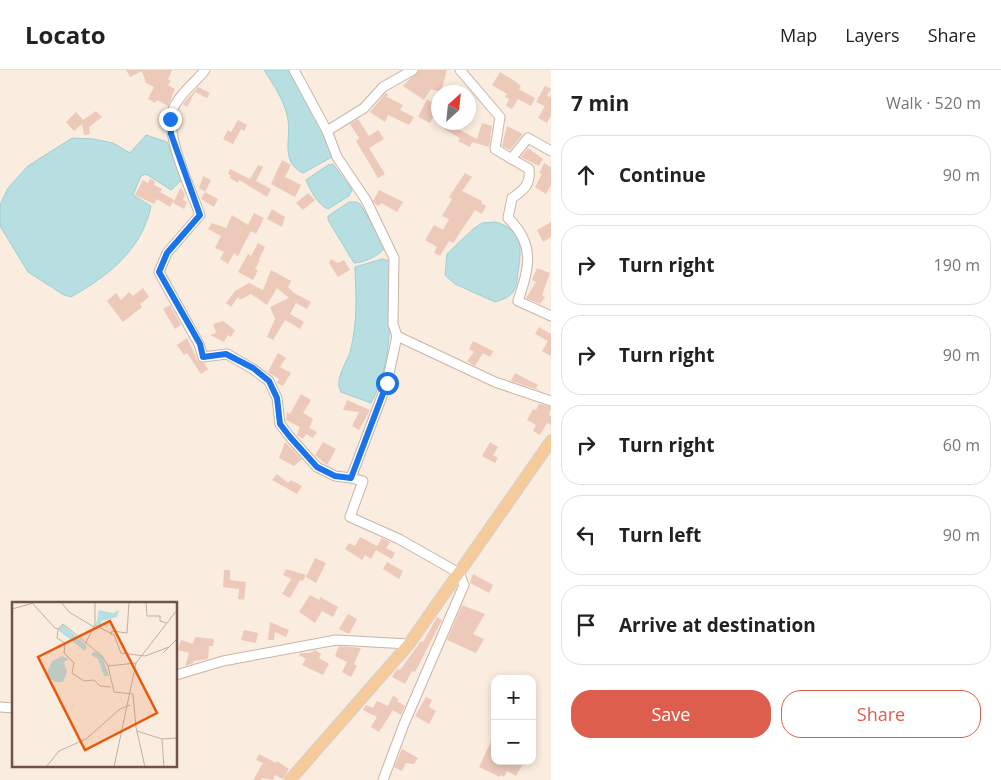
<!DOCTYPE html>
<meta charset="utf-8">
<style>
:root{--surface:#fff;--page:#f6f6f6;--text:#222;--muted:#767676;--line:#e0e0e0;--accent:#dd5e4c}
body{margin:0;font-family:"Open Sans",sans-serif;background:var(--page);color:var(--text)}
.controls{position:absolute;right:15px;bottom:15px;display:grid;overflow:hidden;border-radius:10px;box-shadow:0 2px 8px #0003}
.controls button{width:45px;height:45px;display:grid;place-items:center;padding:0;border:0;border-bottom:1px solid var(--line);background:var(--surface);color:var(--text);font:25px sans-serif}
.compass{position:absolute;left:431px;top:15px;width:45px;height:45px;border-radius:50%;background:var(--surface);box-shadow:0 2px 8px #0003;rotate:27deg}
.stop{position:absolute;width:15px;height:15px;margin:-11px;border:4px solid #1a73e8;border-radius:50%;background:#fff}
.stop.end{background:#1a73e8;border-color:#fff;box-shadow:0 1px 5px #0008}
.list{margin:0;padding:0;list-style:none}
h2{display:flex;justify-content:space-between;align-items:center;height:65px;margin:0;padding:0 20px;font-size:21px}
h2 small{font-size:16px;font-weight:400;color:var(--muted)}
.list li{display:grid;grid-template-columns:32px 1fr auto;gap:15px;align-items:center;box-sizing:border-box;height:80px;margin:0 10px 10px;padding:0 10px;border:1px solid var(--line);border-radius:20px}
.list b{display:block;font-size:19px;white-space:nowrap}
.list em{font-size:16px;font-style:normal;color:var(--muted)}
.actions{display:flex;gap:10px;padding:15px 20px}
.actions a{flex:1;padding:11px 0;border:1px solid var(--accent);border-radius:20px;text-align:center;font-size:18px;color:var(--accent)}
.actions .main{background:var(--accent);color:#fff}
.icon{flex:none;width:28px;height:28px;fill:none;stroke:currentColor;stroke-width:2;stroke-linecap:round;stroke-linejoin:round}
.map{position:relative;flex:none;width:551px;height:710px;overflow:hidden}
header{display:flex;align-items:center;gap:30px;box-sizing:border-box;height:70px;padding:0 25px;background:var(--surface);border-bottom:1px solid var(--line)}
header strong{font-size:24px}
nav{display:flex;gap:28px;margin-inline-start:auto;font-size:18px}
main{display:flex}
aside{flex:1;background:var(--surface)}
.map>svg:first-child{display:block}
.water{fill:#b7dfe1;stroke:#9ecfd2}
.building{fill:#edc9ba}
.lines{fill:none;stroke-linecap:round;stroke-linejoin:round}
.minor-casing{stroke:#c9b4a8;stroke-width:11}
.major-casing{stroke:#d7cfcc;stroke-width:13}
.minor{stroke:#fff;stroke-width:9}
.major{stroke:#f5cb9c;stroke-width:11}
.route{stroke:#1a73e8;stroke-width:6}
.inset-road{fill:none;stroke:#c2afa4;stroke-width:1}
.view{fill:#e8590c;fill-opacity:0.15;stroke:#e8590c;stroke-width:2.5}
.inset-edge{fill:none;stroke:#6f5349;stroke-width:2.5}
</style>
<header>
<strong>Locato</strong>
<nav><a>Map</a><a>Layers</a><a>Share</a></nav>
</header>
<main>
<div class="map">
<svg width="551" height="710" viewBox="0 0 551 710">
<rect width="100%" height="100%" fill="#faede0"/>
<!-- water -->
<g class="water">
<path d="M264,0H290L315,43L333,83L332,87L303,103C280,92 291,69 288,50C286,33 273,14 264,0Z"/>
<path d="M146,65L167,72L183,109L171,120L146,104L141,106L133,125L151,136C142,180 108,206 71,227L64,225L28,202L0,156V135L8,118L28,96L72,68L93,69L113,73L130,83Z"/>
<path d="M333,94L352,120L349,126L328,139C318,135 310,120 306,110L328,95Z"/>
<path d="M349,132H356L360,134L381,169L384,179C378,186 363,193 354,193L328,150V146Z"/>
<path d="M496,152C523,160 522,178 518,202C517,211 517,220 509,226C506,229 499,230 495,232L455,214L445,205L447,184L473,159L482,153Z"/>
<path d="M382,189L390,191C389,240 395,289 371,333L341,322C334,310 346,294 350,282C358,251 356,228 355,197Z"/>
</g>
<!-- building -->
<g class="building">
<path d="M126,0H172L168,9L171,11L168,15L175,19L168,36L157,30L155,33L148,29L154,17L146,13L142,1L130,7Z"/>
<path d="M419,0H447L441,22L431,19L424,30L403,16Z"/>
<path d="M500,2L516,12L521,16L519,19L535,28L531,36L518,29L512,39L506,36L509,29L505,27L507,24L492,15Z"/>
<path d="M545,16L551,19L547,26L550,27L551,24V45L547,53L538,48L545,36L536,32Z"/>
<path d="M198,17L210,23L207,28L195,22L187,37L183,34Z"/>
<path d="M386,23L388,25L387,27L403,35L400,40L414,47L409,55L388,45L385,52L370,42Z"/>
<path d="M427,29L438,36V43L436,41L430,53L418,47Z"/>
<path d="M96,41L102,47L89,57L90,64L84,65L82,54L74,61L66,52L76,42L83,50Z"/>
<path d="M358,49L369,66L378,60L384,69L369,78L385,104L378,108L356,71L359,68L350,54Z"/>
<path d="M238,50L247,55L244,61L241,59L233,74L223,69L228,60L231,62Z"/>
<path d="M448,52H456L460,55L458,59L477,69L482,53L492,56L489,77L472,72L470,77L458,71L460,68L444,59Z"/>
<path d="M507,56L523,64L510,80L502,76Z"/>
<path d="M528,78L543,89L539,96L521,87Z"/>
<path d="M282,90L291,95L285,107L301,115L295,127L271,114Z"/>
<path d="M544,93L551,97V115L546,124L535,117L542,104L539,103Z"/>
<path d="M258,95L263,97L256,111L271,119L267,127L239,110L238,113L230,108L231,106L228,104L230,99L250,109Z"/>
<path d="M465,103L472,107L462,121L482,131L481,133L486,136L482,144L475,140L453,173L449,171L440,186L434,183L437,177L425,170L434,155L443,160L449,149L442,146L452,129L449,127Z"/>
<path d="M203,106L211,110L205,122L218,129L214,137L201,129L205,122L199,118Z"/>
<path d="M150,109L155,111L154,115L162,119L160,122L174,130L170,137L157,129L154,134L135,125L143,110L148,113Z"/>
<path d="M181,117L185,125L183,130L187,132L184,139L173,133Z"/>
<path d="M379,120L403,132L397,142L381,133L379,136L374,133L373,131Z"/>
<path d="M308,123L315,130L303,140L296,133Z"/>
<path d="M272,139L285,147L282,157L267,149Z"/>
<path d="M254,143L264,148L256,164L251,161L238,186L234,183L228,194L220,189L224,182L215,178L221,166L208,159L212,153L226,158L232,145L248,155Z"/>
<path d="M551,152V167L543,172L537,160Z"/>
<path d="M258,173L265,177L259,189L260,190L255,199L258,200L253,210L238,202L248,184L251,186Z"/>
<path d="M331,189L338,193L344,190L350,200L338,207L329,193Z"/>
<path d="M537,198L550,203L542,225L545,227L540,234L526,228L536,212L532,210Z"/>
<path d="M271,200L291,211L288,217L294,223L311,232L307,239L296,233L290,244L304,252L300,259L285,250L273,270L267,267L275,249L270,237L289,228L277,218L267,235L251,224L240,230L238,227L231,237L226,233L235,221L249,213L263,220Z"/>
<path d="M143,218L149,227L140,234L142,237L123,252L107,231L116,223L121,230L129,222L133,226Z"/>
<path d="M170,235L181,255L175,259L163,239Z"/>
<path d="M223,251L235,260L231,267L228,265L224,272L210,265L216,263L213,254Z"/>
<path d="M539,257L551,264V286L542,281L548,271L535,264Z"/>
<path d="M187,268L198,291L204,293L208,299L201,304L187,283L184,285L177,275Z"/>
<path d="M473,271L493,281L490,287L483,283L475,296L467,291L474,282L469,279Z"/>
<path d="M278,283L286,288L280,297L291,303L283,316L277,313L279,309L268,302Z"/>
<path d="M515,303L538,315L536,318L542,321L511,311Z"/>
<path d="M301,324L311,330L303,343L313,349L309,358L317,362L313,368L306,364L303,369L297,365L300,357L286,350L287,342L290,344Z"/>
<path d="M347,330L370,340L359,360L352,356L359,342L343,340Z"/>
<path d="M539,334L551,337L549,345L551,346V355L547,353L540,365L533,361L536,355L527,350L533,339L536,340Z"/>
<path d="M285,372L302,389L294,396L279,388Z"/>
<path d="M323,372L336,379L327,395L315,385Z"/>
<path d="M490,372L498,377L493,385L498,388L495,393L482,386Z"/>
<path d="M277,404L288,413L291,410L302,416L297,424L272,410Z"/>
<path d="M360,467L377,476L382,468L390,472L386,478L395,483L392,489L376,480L371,489L365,485L362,490L345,479L349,473L355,476Z"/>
<path d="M315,488L326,493L316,513L306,507Z"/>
<path d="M387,492L403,501L399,509L383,499Z"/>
<path d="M286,499L306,505L303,511L300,510L290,528L282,524L291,509L283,505Z"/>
<path d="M224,500H230V510L246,512L244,530L238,529L239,519L223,517Z"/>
<path d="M473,504L493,515L489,523L470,513Z"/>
<path d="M310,525L319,530L320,527L338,537L333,547L322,541L315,553L299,542Z"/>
<path d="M462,535L485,544L473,564L484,569L476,583L447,570Z"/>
<path d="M348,544L357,549L349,564L339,559Z"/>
<path d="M437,547L442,550L415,602L412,601L405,614L392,607L397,599L400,600L421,571L423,572Z"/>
<path d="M270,552L289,560L286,567L275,562L274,570H268Z"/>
<path d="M244,560L258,563L256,573L241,570Z"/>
<path d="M195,567L214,569L213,576H209L208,589L194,591L193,593L185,596L189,583L178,580L181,570L193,574Z"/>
<path d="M339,576L361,578L354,594L357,596L351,607L342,602L347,592L335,586Z"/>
<path d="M315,580L321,584L319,588L329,594L323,605L302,595L306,589L299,585L300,583H310Z"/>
<path d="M393,626L399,629L397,631L405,636L401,645L393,640L379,662L371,657L377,647L363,640L366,635L373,638L377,631L388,636Z"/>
<path d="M426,627L432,630L429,637L436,641L429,654L415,646Z"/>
<path d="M495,663V691H517L523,694L516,706L507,701L504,707L501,705L500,707L479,697Z"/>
<path d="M402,679L418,688L414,694L406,693L402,701L394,697Z"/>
<path d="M259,684L276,693L277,691L289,699L283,709L275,705L273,710L262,708L261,710H253L263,693L256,690Z"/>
</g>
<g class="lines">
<!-- minor casing -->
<g class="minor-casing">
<g id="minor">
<path d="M205,0C196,12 183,20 175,35C161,59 191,119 200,145L167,183L159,202L199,274L203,287L227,284L253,299L269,311L277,328L280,354L290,367L317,397L335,406L351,408"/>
<path d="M294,0L327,61L337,87L366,130L394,188L393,254L397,266L495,312L551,331"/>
<path d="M460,0L500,47L495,79L529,99C531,114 524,120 512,128L508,148C536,175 529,198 518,231L551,246"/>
<path d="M327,61L364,38L383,17L413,0"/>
<path d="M511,89L528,68L551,81"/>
<path d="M176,605L223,591L336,570L409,574"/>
<path d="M0,637L14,638"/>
<path d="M383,710L404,654L464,515L459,503L399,469L350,447L363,411L351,408L387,313L397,266"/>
</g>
</g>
<!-- major casing -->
<g class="major-casing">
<path id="major" d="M290,710L409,574L551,371"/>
</g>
<!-- minor -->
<use href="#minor" class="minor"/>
<!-- major -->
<use href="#major" class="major"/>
</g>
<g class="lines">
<!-- route -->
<path class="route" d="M170,49L171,64L200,145L167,183L159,202L200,274L203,287L226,284L253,298L269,311L277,328L280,354L290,367L317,397L335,406L351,408L387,313"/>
</g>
<!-- overview -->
<g transform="translate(12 532)">
<rect width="165" height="165" fill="#faede0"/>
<path d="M87,8L101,11L107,8L105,15L90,19L88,24L84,23ZM50,22L75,44L73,49L46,28ZM82,49L90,54L97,74H92L86,57L79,53ZM50,54L57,57L52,60L55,70L51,80H43L36,75L35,70L40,59Z" fill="#b7dfe1"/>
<path class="inset-road" d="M49,0L57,10L82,25M134,0L135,14H148V19L154,21M21,2L43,26L46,27L51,22L90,54L96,64L124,61M0,7L25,0M83,23L102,33L109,51L133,54L157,45M46,27L45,36L53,41L52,51L62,61L60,71L72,79L82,78L88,84L99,85M99,33L100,29L115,31L117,0M73,42L83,23V0M151,51L165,37M96,64L102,90L121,92L124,125L133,165M125,129L150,137L165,136M150,137L152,165M34,165L47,149L74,137L108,107L118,103M102,165L124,61L165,8"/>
<path class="view" d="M98,19L145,111L73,148L26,55Z"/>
<rect width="165" height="165" class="inset-edge"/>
</g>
</svg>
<div class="controls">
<button>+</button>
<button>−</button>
</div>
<svg class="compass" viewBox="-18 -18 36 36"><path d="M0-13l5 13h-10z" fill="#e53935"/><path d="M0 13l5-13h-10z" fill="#767676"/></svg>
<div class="stop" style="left:387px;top:313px"></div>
<div class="stop end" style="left:170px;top:49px"></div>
</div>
<aside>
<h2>7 min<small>Walk · 520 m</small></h2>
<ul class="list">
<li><svg class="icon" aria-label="ahead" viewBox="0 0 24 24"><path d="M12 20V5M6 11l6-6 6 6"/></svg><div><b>Continue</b></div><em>90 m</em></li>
<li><svg class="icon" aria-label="right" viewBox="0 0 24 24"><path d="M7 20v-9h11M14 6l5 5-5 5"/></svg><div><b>Turn right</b></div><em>190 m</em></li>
<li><svg class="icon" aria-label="right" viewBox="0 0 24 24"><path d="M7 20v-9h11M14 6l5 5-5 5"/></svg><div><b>Turn right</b></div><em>90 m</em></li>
<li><svg class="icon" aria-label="right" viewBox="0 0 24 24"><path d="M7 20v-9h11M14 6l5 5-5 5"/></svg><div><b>Turn right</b></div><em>60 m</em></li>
<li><svg class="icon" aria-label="left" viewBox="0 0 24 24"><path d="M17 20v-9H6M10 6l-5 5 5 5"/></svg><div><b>Turn left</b></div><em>90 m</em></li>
<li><svg class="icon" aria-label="arrive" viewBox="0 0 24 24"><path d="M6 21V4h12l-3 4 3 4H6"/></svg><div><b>Arrive at destination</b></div></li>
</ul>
<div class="actions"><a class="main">Save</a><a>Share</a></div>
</aside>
</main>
